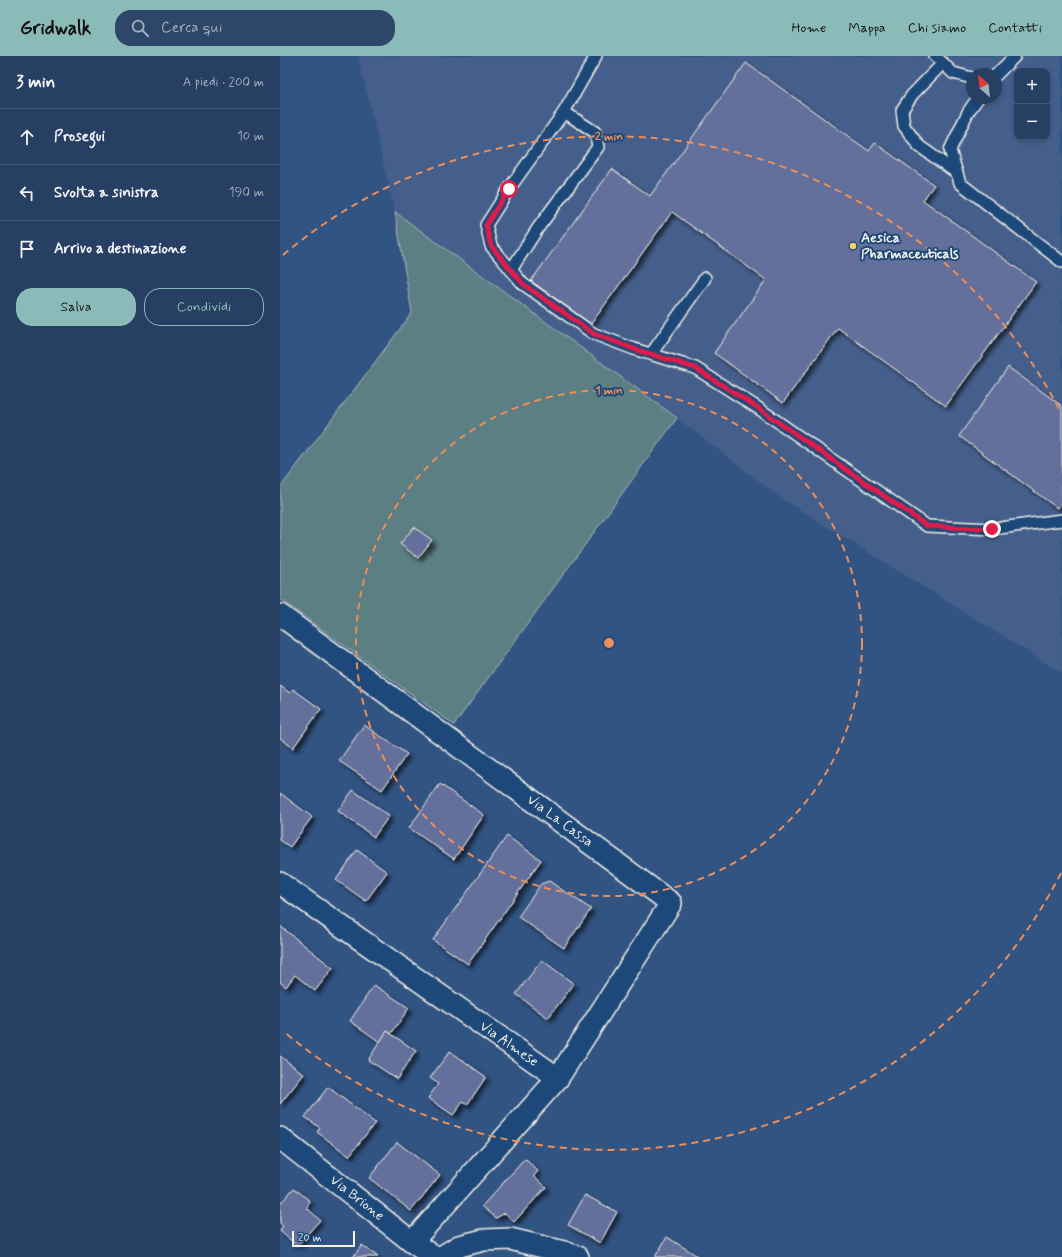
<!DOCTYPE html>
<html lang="it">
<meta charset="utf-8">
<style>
:root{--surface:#263f62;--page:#2e4668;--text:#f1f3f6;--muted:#a4afbe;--line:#425877;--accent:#8bbbb9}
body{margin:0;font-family:Mynerve,sans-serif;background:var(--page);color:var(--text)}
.controls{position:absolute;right:12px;top:12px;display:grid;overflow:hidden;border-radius:8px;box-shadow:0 2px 6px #0003}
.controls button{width:36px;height:36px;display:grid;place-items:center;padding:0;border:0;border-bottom:1px solid var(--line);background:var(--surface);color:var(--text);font:20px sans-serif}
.compass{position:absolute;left:686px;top:12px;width:36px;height:36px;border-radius:50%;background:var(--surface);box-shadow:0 2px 6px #0003;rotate:332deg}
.scale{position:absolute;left:12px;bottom:10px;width:63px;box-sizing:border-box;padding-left:4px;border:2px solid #f4f1e8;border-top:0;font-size:11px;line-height:14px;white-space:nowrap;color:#f4f1e8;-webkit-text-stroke:3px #1f4a7a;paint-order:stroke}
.stop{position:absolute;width:12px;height:12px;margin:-9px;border:3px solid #e11d48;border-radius:50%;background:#fff}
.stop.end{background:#e11d48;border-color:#fff;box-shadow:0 1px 4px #0008}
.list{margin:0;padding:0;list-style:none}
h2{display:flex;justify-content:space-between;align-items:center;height:52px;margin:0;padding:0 16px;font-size:17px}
h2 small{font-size:13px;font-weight:400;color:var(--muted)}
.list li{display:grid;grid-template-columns:26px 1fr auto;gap:12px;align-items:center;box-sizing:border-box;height:56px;padding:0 16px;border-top:1px solid var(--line)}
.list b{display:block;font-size:15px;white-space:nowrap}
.list em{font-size:13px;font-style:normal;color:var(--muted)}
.actions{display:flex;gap:8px;padding:12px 16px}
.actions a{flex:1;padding:9px 0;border:1px solid var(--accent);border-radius:16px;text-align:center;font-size:14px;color:var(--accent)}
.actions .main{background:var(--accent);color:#111}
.icon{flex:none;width:22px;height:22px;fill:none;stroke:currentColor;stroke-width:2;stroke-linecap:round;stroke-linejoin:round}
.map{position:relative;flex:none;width:782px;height:1201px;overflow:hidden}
header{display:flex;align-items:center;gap:24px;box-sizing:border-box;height:56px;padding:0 20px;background:var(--accent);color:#111}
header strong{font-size:19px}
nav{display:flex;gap:22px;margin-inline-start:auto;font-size:14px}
.search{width:280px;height:36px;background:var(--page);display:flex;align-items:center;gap:10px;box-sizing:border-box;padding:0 14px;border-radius:16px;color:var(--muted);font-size:15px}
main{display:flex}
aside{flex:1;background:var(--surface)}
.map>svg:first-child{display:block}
.built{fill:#455f8c;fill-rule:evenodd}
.green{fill:#5b7f84;stroke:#a8b8b6}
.building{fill:#64709b;stroke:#f4f1e8;filter:url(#shadow)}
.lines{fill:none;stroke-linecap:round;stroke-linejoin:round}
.lane-casing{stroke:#f4f1e8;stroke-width:14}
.street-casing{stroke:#f4f1e8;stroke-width:24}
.lane{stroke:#1f4a7a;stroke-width:11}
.street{stroke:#1f4a7a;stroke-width:21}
.route{stroke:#e11d48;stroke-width:5}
.ring{fill:none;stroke:#ec8e59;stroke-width:2;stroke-dasharray:7 5}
.poi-dot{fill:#ffd166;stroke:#1f4a7a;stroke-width:1.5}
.labels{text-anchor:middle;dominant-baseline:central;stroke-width:4;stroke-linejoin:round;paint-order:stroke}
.poi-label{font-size:14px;font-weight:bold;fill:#f4f1e8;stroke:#1f4a7a;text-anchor:start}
.street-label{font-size:14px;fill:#f4f1e8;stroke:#1f4a7a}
.centre{fill:#ec8e59;stroke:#1f4a7a;stroke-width:2}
.ring-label{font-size:12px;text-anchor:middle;font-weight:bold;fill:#ec8e59;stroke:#1f4a7a;stroke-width:4;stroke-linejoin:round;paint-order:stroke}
</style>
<header>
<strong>Gridwalk</strong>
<div class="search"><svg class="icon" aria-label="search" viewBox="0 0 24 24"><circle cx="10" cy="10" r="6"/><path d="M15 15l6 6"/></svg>Cerca qui</div>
<nav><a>Home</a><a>Mappa</a><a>Chi siamo</a><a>Contatti</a></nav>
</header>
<main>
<aside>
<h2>3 min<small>A piedi · 200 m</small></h2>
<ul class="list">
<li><svg class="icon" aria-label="ahead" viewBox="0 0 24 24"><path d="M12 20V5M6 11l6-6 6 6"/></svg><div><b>Prosegui</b></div><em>10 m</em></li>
<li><svg class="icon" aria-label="left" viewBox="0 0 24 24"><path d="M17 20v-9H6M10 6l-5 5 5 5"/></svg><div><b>Svolta a sinistra</b></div><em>190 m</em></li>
<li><svg class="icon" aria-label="arrive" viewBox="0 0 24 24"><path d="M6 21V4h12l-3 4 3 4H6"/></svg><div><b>Arrivo a destinazione</b></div></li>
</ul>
<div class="actions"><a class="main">Salva</a><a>Condividi</a></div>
</aside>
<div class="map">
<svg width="782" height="1201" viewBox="0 0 782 1201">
<defs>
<filter id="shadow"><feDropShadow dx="3.5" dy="3.5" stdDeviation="2" flood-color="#0009"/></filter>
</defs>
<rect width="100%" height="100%" fill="#325483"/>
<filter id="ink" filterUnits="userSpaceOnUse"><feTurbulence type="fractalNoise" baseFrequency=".025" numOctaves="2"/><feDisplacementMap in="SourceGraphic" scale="8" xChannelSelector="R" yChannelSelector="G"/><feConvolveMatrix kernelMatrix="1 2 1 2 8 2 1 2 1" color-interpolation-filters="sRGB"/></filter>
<g filter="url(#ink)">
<!-- built -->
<path class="built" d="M78,0H782V617L501,442L397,362L115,156ZM737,15H767V81H737ZM692,18H716V42H692Z"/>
<!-- green -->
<path class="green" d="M115,156L397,362L174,669L0,543V432L132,257Z"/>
<!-- building -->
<g class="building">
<path d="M466,7L589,95L595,87L654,129L643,144L756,226L666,350L558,272L503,347L434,297L486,224L392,156L311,268L251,225L332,113L370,140Z"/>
<path d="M728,311L782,350V446L777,452L679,380Z"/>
<path d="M134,471L152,484L138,502L120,488Z"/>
<path d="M0,630L10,637L13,633L41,653L13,692L0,682Z"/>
<path d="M84,669L127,698L102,734L59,705Z"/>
<path d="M160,728L204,759L174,803L129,772Z"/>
<path d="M73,734L109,760L94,781L58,755Z"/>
<path d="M0,737L32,761L10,791L0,784Z"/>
<path d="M227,780L261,804L188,908L153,884Z"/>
<path d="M77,794L107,816L86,845L56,824Z"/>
<path d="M269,825L311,853L284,892L238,861L261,828Z"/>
<path d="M0,870L53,912L35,935L15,919L6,931L0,926Z"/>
<path d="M262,904L294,928L268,962L236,938Z"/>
<path d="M94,929L129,952L111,978L107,975L100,986L70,965Z"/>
<path d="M107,975L136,995L117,1023L88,1004Z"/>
<path d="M170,995L206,1021L187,1049L183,1046L173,1059L148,1042L158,1028L150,1022Z"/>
<path d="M0,1000L24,1018L0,1048Z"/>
<path d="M48,1031L95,1067L69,1100L37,1076L40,1072L25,1061Z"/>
<path d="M117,1086L160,1119L131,1155L89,1122Z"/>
<path d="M245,1103L258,1115L254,1120L266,1131L234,1166L225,1157L216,1162L202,1150Z"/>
<path d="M14,1132L30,1145L27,1152L40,1164L17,1190L0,1175L3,1170L0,1167V1148Z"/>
<path d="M305,1139L337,1156L320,1187L288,1169Z"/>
<path d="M387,1181L419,1201H375Z"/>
<path d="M82,1189L98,1201H73Z"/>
</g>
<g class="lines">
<!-- lane casing -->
<g class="lane-casing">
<g id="lane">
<path d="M316,0L284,56L229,133L206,169L211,190L243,228L314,278L354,293L415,312L478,352L647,470L712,473L782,464"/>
<path d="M655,0L673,17L692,22"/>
<path d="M663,7L632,39L622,54L624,70L639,90L677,117"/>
<path d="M716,19L735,0"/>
<path d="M698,42L688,56L670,94L680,127L782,206"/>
<path d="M231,214L258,172L318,91L315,76L284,56"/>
<path d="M371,298L425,222"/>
</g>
</g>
<!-- street casing -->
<g class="street-casing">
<g id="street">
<path d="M0,559L391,847L278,1022L132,1186"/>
<path d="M0,827L278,1022"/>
<path d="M0,1082L132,1186L154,1201"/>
<path d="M161,1201L179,1190L204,1184L230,1183L284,1196L298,1201"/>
</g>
</g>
<!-- lane -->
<use href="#lane" class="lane"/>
<!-- street -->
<use href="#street" class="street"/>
</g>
</g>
<g class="lines" filter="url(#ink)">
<!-- route -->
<path class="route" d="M229,133L206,169L211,190L243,228L314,278L354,293L415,312L478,352L647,470L712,473"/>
</g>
<!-- distance rings -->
<g class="ring">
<circle cx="329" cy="587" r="253"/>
<path d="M781 817A507 507 0 0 1 3 975M3 199A507 507 0 0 1 781 357"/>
</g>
<!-- markers -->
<circle class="poi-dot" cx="573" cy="190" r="4"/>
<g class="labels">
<!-- poi labels -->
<g class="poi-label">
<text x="581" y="182">Aesica<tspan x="581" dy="16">Pharmaceuticals</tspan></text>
</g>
<!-- street labels -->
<g class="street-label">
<text transform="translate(280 765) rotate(36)">Via La Cassa</text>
<text transform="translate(229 988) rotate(35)">Via Almese</text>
<text transform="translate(77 1142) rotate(38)">Via Brione</text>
</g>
</g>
<circle cx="329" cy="587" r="6" class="centre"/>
<g class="ring-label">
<text x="329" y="84">2 min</text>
<text x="329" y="338">1 min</text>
</g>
</svg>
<div class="controls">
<button>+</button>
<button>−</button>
</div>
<svg class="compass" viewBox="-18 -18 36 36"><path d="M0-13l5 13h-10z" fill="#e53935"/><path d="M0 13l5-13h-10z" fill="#a4afbe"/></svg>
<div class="scale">20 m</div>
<div class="stop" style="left:229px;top:133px"></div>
<div class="stop end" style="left:712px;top:473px"></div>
</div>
</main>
